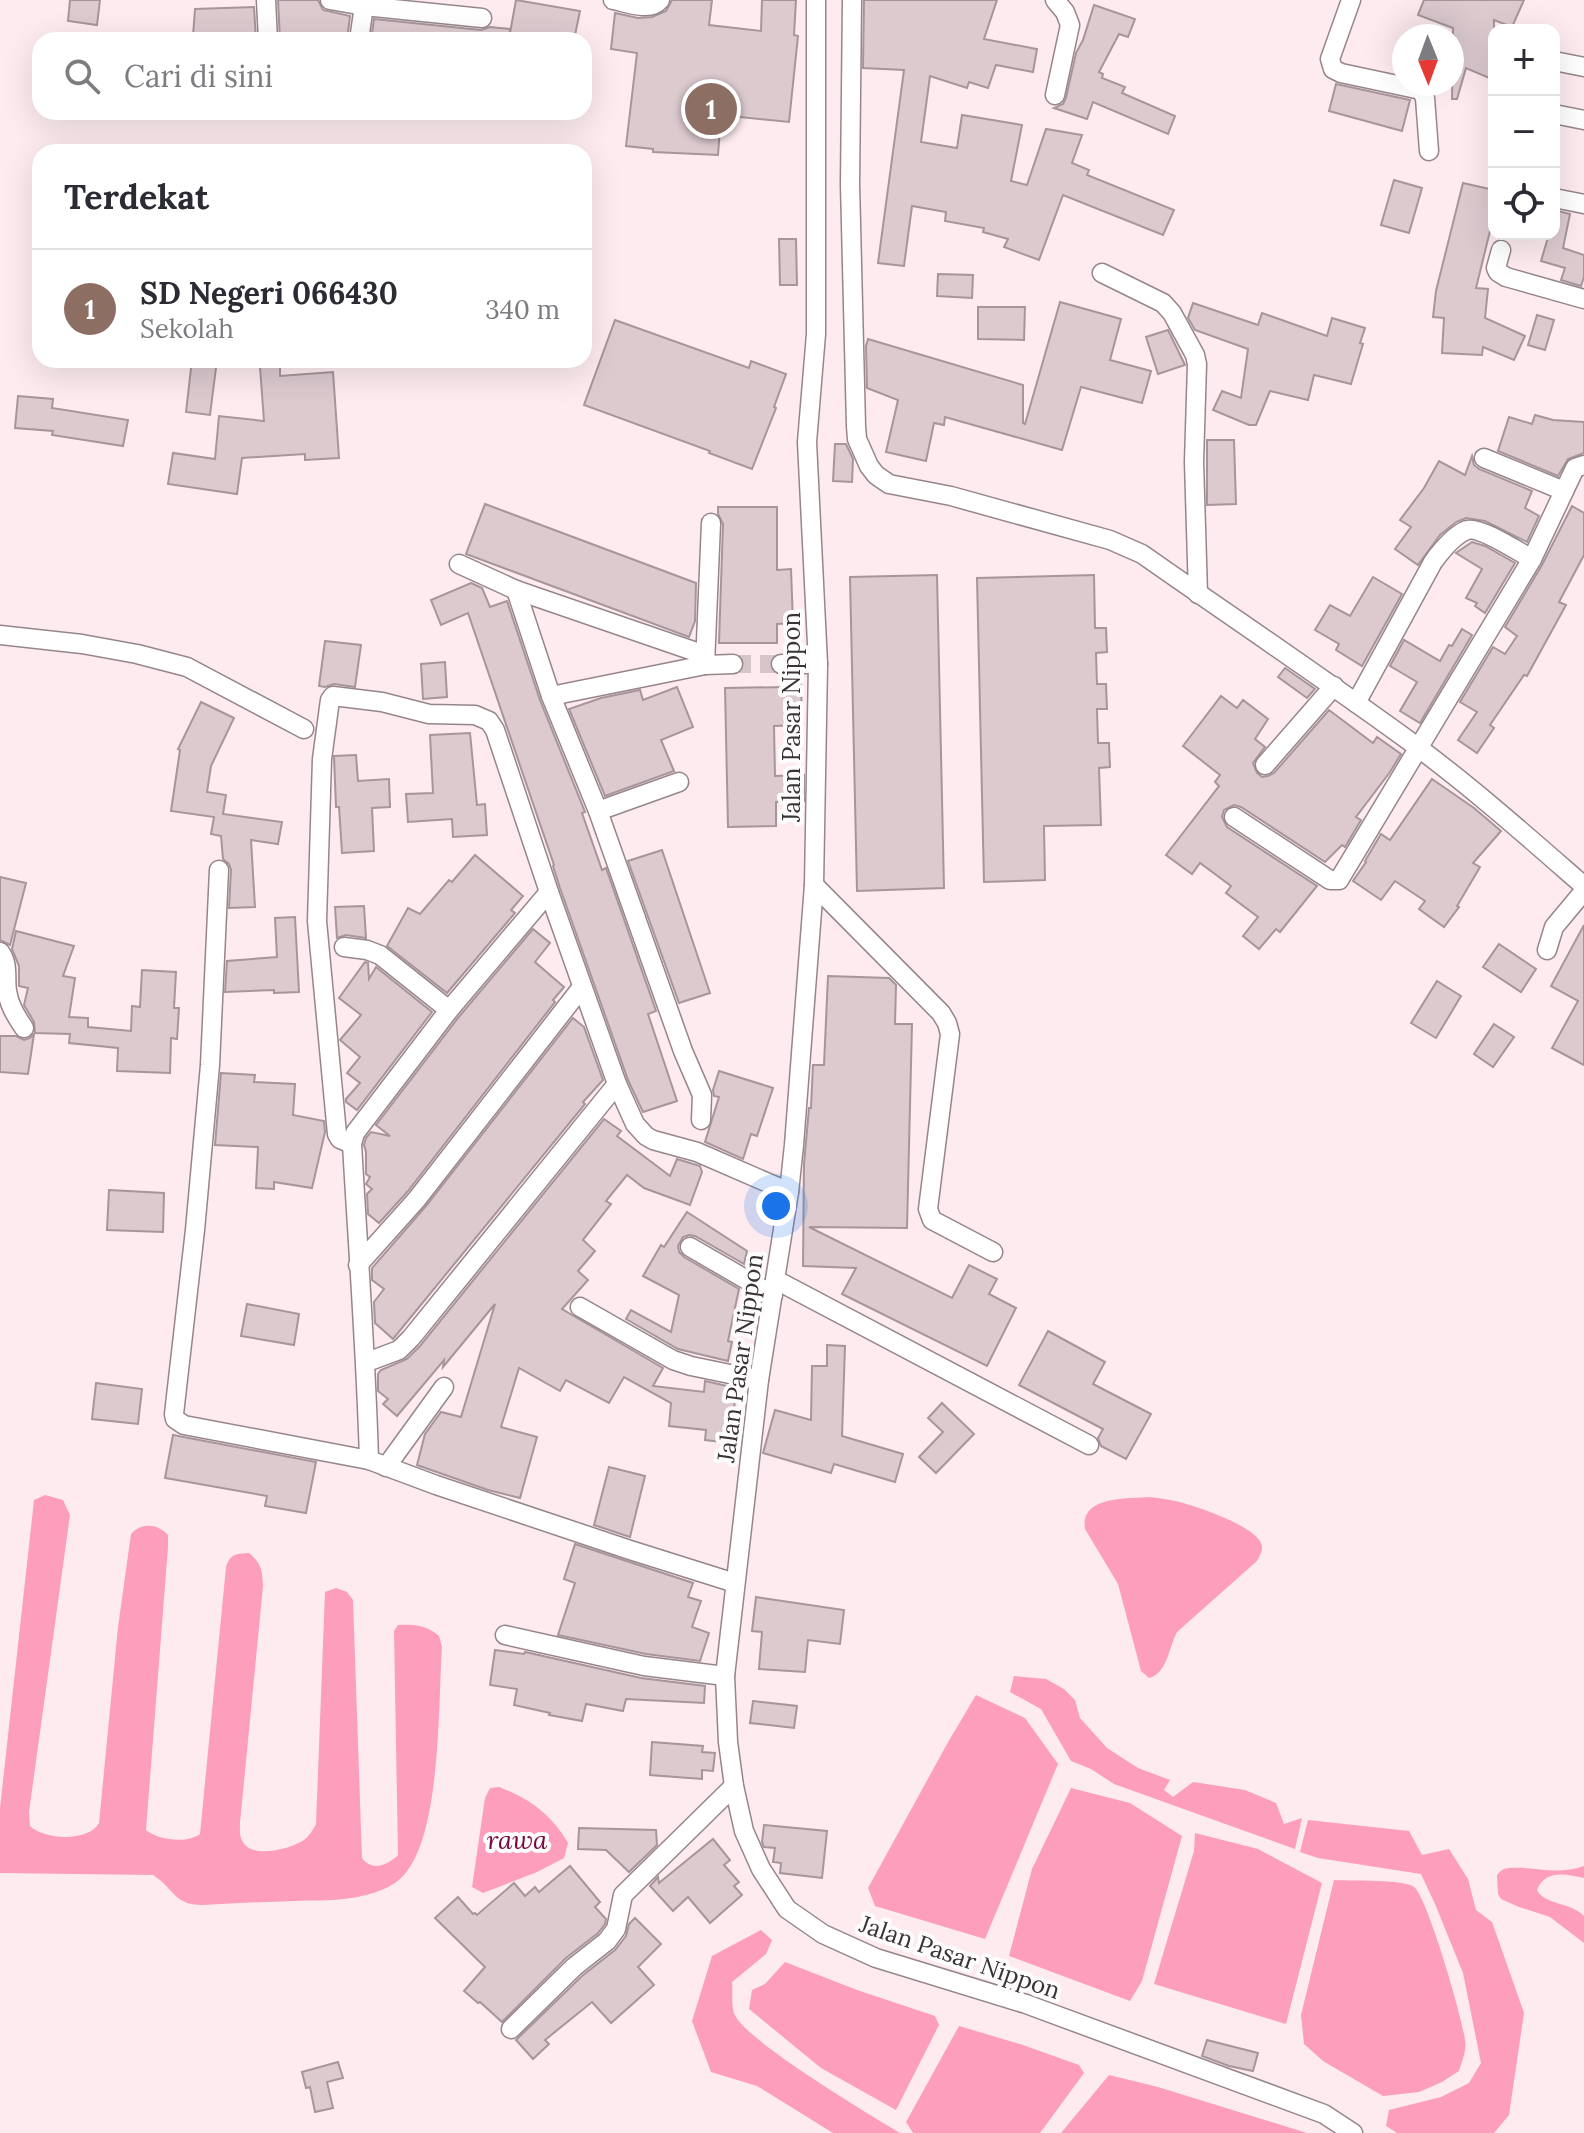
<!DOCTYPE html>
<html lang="id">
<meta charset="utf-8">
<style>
:root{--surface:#fff;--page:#f7f7f7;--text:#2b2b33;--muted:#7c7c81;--line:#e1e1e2;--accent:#2a6f62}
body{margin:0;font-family:Lora,serif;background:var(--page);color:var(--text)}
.controls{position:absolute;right:24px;top:24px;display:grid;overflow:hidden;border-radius:16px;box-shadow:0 8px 32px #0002}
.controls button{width:72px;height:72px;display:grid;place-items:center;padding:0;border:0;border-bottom:2px solid var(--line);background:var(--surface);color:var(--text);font:40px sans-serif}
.compass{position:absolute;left:1392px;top:24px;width:72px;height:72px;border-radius:50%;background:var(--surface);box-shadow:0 8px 32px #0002;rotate:179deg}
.you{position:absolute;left:776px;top:1206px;width:28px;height:28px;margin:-20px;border:6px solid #fff;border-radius:50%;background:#1a73e8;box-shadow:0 0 0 12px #1a73e833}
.badge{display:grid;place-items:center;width:52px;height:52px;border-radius:50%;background:var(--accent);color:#fff;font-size:26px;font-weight:700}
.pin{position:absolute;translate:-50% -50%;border:4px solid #fff;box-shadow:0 2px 8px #0006}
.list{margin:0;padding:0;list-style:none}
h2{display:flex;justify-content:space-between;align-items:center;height:104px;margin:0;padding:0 32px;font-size:34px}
h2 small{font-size:26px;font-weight:400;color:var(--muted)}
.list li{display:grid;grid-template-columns:52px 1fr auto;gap:24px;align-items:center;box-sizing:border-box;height:120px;padding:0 32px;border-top:2px solid var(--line)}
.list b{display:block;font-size:30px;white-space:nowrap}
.list p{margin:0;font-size:26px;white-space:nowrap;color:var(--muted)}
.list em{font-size:26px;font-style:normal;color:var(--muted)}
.icon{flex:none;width:44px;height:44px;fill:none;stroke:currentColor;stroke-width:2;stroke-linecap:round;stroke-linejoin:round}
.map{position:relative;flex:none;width:1584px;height:2133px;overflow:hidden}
.search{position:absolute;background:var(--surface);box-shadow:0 8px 32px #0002;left:32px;top:32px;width:560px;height:88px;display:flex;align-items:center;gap:20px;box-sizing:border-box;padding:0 28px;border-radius:24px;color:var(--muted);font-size:30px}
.panel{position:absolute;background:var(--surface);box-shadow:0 8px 32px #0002;left:32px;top:144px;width:560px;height:224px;border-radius:24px}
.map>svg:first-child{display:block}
.water{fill:#fd9ebd}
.building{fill:#dccacf;stroke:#a6959a;stroke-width:2}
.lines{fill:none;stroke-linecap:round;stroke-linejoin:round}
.minor-tunnel{stroke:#d6c6ca;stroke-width:18;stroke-dasharray:18 9;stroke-linecap:butt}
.minor-casing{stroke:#96868a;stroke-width:21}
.minor{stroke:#fff;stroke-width:18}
.labels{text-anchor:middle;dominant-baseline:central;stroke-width:8;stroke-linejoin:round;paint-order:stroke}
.street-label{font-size:24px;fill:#3a3335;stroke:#fdfdfd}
.water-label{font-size:26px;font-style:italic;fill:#790640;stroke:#fdfdfd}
</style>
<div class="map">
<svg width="1584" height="2133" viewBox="0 0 1584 2133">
<rect width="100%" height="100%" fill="#fdebef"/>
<!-- water -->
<g class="water">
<path d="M45,1495L63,1500L70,1515L29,1812L30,1826C44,1840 89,1842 99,1823L118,1627L131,1534C142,1522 158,1524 168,1535V1547L146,1830C158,1840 187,1844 200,1834L226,1567C231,1553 236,1554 249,1553C262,1564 262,1570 263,1586L240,1823C240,1829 239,1837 243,1842C252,1859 291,1849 304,1840C309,1836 313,1830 316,1824L325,1592L336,1588L347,1592L353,1600L362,1858C372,1872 388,1865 398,1855L394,1631L398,1625C413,1624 427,1625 439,1636L442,1647C438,1702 442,1840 401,1878C388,1891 362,1897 344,1899C328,1901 311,1900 295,1901C264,1902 234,1903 203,1905C173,1905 175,1889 153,1875L0,1873V1808L34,1500Z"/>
<path d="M1149,1497C1158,1498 1167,1499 1175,1501C1194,1505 1253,1525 1261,1543C1264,1549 1260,1555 1257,1561L1177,1632C1169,1647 1167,1674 1149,1678L1141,1671L1118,1584L1085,1529C1080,1496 1126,1499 1149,1497Z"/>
<path d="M1014,1676L1046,1679L1064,1689L1075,1700L1080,1718L1107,1748L1138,1768L1170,1780L1164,1790L1173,1797L1193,1782L1245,1790L1276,1803L1284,1824L1302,1818L1295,1849L1114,1784L1091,1769L1071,1761L1041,1709L1010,1692Z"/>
<path d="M976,1695L1025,1718L1058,1764L985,1939L875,1906L868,1888L947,1744Z"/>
<path d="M499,1787C529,1798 552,1815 568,1843L564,1858L537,1872L483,1893L472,1887L485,1798L490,1788Z"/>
<path d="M1071,1788L1130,1803L1182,1836L1142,1981L1130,2001L1009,1956L1032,1869Z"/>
<path d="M1308,1820L1409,1831L1422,1855L1449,1849L1468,1879L1476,1910L1492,1922L1524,2013L1509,2115L1494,2133H1397L1386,2126L1389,2110L1441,2097L1469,2083L1481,2063L1463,1973L1435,1904L1421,1874L1318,1858L1300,1852Z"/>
<path d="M1195,1833L1258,1849L1322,1883L1286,2024L1154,1984L1194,1851Z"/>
<path d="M1584,1866V1878C1566,1874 1545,1869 1537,1890C1544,1905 1571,1902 1584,1916V1943L1550,1917L1519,1907L1501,1899L1498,1894L1497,1875C1502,1870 1502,1869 1509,1868C1536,1866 1555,1876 1584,1866Z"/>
<path d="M1334,1880C1349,1881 1404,1879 1414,1887C1427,1896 1463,2020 1465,2040C1467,2050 1462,2061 1459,2071L1442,2082L1419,2092L1383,2096L1323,2061L1304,2044L1301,2015Z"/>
<path d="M761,1930L772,1940L766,1954L732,1982C733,1991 731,2004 734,2013C742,2039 871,2115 900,2133H833L757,2086L711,2072L692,2021L712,1956Z"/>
<path d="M785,1962L857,1990L935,2016L939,2025L896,2110L821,2068L749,2009L752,1990L765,1984Z"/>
<path d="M959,2026L1023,2045L1079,2065L1084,2073L1040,2133H913L906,2122Z"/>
<path d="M1109,2075L1158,2087L1307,2133H1061Z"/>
</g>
<!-- building -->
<g class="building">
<path d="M70,0H100L97,25L68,21Z"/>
<path d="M278,0H318L323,10L350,16L347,40H280Z"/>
<path d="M516,0L580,11L574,40H547L510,33Z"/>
<path d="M672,0H712L709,25L761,31L762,0H796L794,35L798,36L789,122L721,115L718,155L653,152V149L626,146L637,53L611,49L615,13L638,18L652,17L666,11Z"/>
<path d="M864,0H997L984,39L1037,49L1033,72L996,65L988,88L969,82L967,88L930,76L921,142L957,148L962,115L1022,125L1011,181L1027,185L1046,129L1082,135L1072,163L1089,170L1087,175L1174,210L1163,235L1063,195L1039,260L1004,247L1008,239L983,232L984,228L945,221L946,212L912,206L904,266L878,263L904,70L863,68Z"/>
<path d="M1424,0H1524L1512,27L1494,20V80L1466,68L1457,99H1452L1453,28L1418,15Z"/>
<path d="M1094,5L1135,19L1128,37L1119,34L1099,72L1103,74L1102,78L1125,87L1122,93L1175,116L1168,134L1093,102L1087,119L1054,108L1063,104L1066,98L1076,53L1083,40Z"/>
<path d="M254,7L256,40H217V37L193,36L195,9Z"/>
<path d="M374,19L481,30L490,27L510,29L509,40H371Z"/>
<path d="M1336,84L1410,100L1402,131L1329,111Z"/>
<path d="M1394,180L1422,188L1409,233L1381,225Z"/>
<path d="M1463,183L1494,190V215L1476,288L1488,289L1485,318L1525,336L1514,360L1483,347L1482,355L1442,353L1444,318L1433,317L1436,291Z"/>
<path d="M1554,210L1570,214L1563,248L1584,255V277L1581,286L1561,280L1565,268L1541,261L1549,234H1554Z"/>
<path d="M779,239H796L797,285H780Z"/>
<path d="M938,274L973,275L972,298L937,296Z"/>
<path d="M1060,302L1121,319L1110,360L1151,371L1142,403L1081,387L1062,450L945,417L944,425L934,423L926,461L886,452L898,400L867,388L866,346L868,339L1023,385V423L1025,424Z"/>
<path d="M1193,303L1258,325L1262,313L1327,336L1332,318L1365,328L1360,343L1363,344L1351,384L1314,375L1308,400L1270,391L1256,425H1249L1213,410L1222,391L1241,398L1248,349L1195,330L1188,318Z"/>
<path d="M978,307H1025L1024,340L978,339Z"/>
<path d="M1537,315L1554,320L1545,350L1528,345Z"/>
<path d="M615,320L749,368L751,361L786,374L774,407L776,408L752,469L709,453L710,451L584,405Z"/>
<path d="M1168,330L1185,365L1158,374L1146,337Z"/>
<path d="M192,360H217L210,415L186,412Z"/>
<path d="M280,365V376L333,372L339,458L305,460V454L242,458L237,494L168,484L173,453L215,459L219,416L264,421L260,367Z"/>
<path d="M18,396L53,399L52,408L128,420L123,446L52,435L53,431L15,428Z"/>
<path d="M1535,415L1553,420L1584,422V453L1568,459L1558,476L1498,451L1509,417L1532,424Z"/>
<path d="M1207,440H1234L1236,504L1207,505Z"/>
<path d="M835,444H846L853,459L852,482L833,481Z"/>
<path d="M1472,456L1474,465L1479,469L1532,491L1525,508L1539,516L1527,542L1485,521L1466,518L1456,522L1440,535L1418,565L1395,549L1411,527L1400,520L1424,488L1439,461L1465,475Z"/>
<path d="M485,504L696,583L695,621L689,637L466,554Z"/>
<path d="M1572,506L1584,513V555L1559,602L1566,605L1527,676L1524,675L1490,725L1494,728L1477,753L1458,740L1477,712L1460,702L1493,647L1505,654L1517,636L1505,627L1542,565Z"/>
<path d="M718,507H777V570L791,569L793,623L777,624V643H719L723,524L718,514Z"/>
<path d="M1472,542L1485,546L1515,563L1485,613L1475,606L1477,603L1466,598L1482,569L1456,553Z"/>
<path d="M937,575L944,888L857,891L850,577Z"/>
<path d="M1094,575L1095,628H1106L1107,652L1096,653L1097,684H1106L1107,709H1097L1098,743H1109L1110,767L1099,768L1101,825L1044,826L1045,880L984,882L977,578Z"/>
<path d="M1373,577L1402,594L1362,666L1336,650L1339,644L1315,630L1330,605L1350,616Z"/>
<path d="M471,583L482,588L490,607L507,601L540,700L585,812L582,813L602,870L606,868L656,1011L648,1014L677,1101L643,1112L628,1080L560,888L553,866L554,865L468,613L441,625L431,600Z"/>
<path d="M1462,629L1472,635L1420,723L1400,711L1417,682L1390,666L1404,640L1440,661L1449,645L1452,646Z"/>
<path d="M325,641L361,645L355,687L334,684L325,687L319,686Z"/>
<path d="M445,662L447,697L423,699L421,664Z"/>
<path d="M1285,668L1315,689L1307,698L1278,677Z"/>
<path d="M785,684H801L802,725L774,726L775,776L804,775V801L776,802V826L728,827L725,688L785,687Z"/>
<path d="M677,687L693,727L661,740L674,771L605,796L569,709L601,698L640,690L643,700Z"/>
<path d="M1221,696L1237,708L1243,700L1268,719L1255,739L1265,747L1253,763L1257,773L1262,777L1268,776L1274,773L1329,710L1373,743L1377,737L1401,754L1390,772L1356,817L1361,820L1345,847L1342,845L1325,862L1241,807L1234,805L1224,810L1222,817L1227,827L1317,886L1280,932L1276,929L1259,949L1243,936L1258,917L1226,893L1231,886L1200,863L1192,874L1166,855L1219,786L1215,782L1220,775L1183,746Z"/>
<path d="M201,702L234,718L211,766L207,792L226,795L223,814L282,822L278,844L251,840L255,907L229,908L231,870L229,864L223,859L221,836L211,834L214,817L171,811L180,750L178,749Z"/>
<path d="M470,733L477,805L485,804L487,835L453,837L452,819L408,822L406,794L433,793L430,735Z"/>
<path d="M356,755L358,781L389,779L390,807L372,808L374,851L342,853L339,807H336L334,756Z"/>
<path d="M1432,779L1474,808L1501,831L1473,863L1480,867L1457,906L1459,907L1444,927L1419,909L1425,901L1395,881L1381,900L1353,881L1366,862L1365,861L1381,834L1390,840Z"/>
<path d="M662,850L710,993L679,1003L628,861Z"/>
<path d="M475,855L523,896L511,910L515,913L447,993L387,946L408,908L420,914L449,880L452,882Z"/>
<path d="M0,877L26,883L10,945L0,940Z"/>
<path d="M364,906L366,938L346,935L337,938L335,907Z"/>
<path d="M295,917L299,992L274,993V990L225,992L227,961L277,957L275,918Z"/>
<path d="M1584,925V1065L1552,1048L1578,1001L1551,986Z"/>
<path d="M533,929L550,943L535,962L564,987L553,1000L555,1002L408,1191L379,1223L368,1214L367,1194L372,1189L366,1184L370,1177L366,1174V1152L364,1145L366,1138L371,1132L390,1136L376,1125L458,1018Z"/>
<path d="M16,931L74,946L63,976L75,978L69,1017L88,1018V1027L131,1031L132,1006L140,1007L142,970L176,972L174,1008H179L177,1039L171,1038L170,1073L117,1071L118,1048L69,1043L70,1034L35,1033L34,1022L24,1005L28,988L19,986V966L12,949Z"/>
<path d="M1499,944L1536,969L1521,992L1483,967Z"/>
<path d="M365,962L368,963L369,979L376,967L432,1012L357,1110L346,1102V1099L360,1083L347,1073L360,1057L340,1040L361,1015L339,998Z"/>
<path d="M828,976L889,978L896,985L895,1024H912L907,1228L809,1227L952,1298L969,1265L997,1279L989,1294L1016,1308L987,1366L842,1294L856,1268L803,1266L804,1164L809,1108H811L813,1065H824Z"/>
<path d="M1437,981L1461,996L1436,1038L1411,1023Z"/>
<path d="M573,1018L584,1027L603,1080L583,1102L585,1104L393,1339L375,1323L374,1302L384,1289L372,1280V1268L426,1206Z"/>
<path d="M1494,1024L1514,1037L1493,1067L1474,1054Z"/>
<path d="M34,1034L28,1074L0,1072V1036H16L24,1040L30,1038Z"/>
<path d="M719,1071L773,1088L757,1136L751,1134L743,1159L705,1142L719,1097L714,1096L713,1090Z"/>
<path d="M221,1073L255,1075L254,1082L295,1084L293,1115L324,1121L325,1132L312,1188L274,1182V1189L256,1188L258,1147L215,1145Z"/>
<path d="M604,1119L621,1131L617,1136L670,1176L677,1159L700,1166L702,1172L690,1205L644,1188L627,1175L606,1201L611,1204L583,1240L595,1251L578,1271L588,1280L562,1309L663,1368L653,1386L704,1392L705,1381L736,1388L731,1443L705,1440L706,1430L669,1426L671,1403L624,1377L609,1403L566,1380L560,1391L519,1368L501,1427L537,1437L520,1498L488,1490L417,1465L425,1434L441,1412L461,1417L495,1304L443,1367L444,1360L397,1416L383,1404L388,1399L378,1391V1374L381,1370L407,1359L420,1346Z"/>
<path d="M109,1190L164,1193L163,1232L107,1230Z"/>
<path d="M687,1212L747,1251L744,1264L695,1236L689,1235L683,1237L678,1246L679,1252L684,1257L739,1289L728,1341L732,1342L728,1361L678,1349L626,1319L631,1310L671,1332L679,1295L643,1276L661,1245L664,1247Z"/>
<path d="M247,1304L299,1314L294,1345L241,1336Z"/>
<path d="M1048,1331L1105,1362L1093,1384L1151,1414L1126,1459L1101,1446L1098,1438L1103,1429L1019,1385Z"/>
<path d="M827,1345L845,1346L842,1436L903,1454L895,1482L834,1464L831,1473L763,1453L775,1410L811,1420L812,1366H827Z"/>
<path d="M96,1383L142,1389L138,1424L92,1419Z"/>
<path d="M942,1403L974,1434L936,1473L919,1457L943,1432L928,1418Z"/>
<path d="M173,1435L316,1462L306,1513L265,1506L267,1496L165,1478Z"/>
<path d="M609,1467L645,1476L630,1537L594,1525Z"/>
<path d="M575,1544L693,1583L688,1597L701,1601L692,1627L709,1633L700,1661L646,1654L558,1635L575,1583L564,1579Z"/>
<path d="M756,1597L844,1610L840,1644L808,1640L805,1672L759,1669L762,1632L752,1631Z"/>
<path d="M495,1650L524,1654L525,1652L641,1678L705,1686L704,1703L626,1699L623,1711L586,1704L582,1721L549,1715L550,1713L514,1705L517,1689L490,1685Z"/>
<path d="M753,1701L797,1706L794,1728L750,1723Z"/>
<path d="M652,1742L703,1746L702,1752L715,1753L713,1771L702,1770V1779L650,1775Z"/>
<path d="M764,1825L827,1831L822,1878L780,1873L781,1863L773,1862L775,1848L764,1847L762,1842Z"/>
<path d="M579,1828L656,1830L657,1845L629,1872L606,1850L578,1849Z"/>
<path d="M713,1839L730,1860L724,1865L739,1882L734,1886L742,1895L710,1923L688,1897L673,1911L650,1886L658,1877L659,1883Z"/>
<path d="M570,1866L600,1902L595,1907L606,1919L605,1924L598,1933L566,1958L502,2022L480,2002L478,2003L464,1991L485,1967L435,1918L458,1897L473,1914L475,1913L477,1915L514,1883L525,1896L535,1887L539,1892Z"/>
<path d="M635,1918L661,1944L638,1967L654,1985L611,2023L592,2002L545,2040L549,2044L533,2059L516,2040L582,1976L615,1950L626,1936L629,1924Z"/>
<path d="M1207,2040L1258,2053L1253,2071L1229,2066L1202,2056Z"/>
<path d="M338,2062L343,2078L327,2082L333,2108L315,2112L310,2087L306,2088L302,2072Z"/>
</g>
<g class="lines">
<!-- minor-tunnel -->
<path class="minor-tunnel" d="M733,664H781"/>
<!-- minor casing -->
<g class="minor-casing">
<g id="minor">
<path d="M266,0L268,40"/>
<path d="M330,0L364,6L365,0"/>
<path d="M613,0C628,3 650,12 660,0"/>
<path d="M816,0V334L807,442L818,664L814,885L794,1145L789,1192L759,1380L725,1676L728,1742L734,1786L744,1831L761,1869L787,1909L823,1934L876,1958L1026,2004L1324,2114L1353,2133"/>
<path d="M852,0L850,184L856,426L857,439L869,466L876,475L889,484L951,496L1110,540L1142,554C1233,618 1326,680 1416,746C1474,789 1529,838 1584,886"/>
<path d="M1351,0L1330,59L1333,69L1341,73L1421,90L1425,98L1429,151"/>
<path d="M359,40L364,6L482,18"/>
<path d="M1554,61L1584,67"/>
<path d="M1055,95L1070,25L1065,12L1055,0"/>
<path d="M1554,114L1584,120"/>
<path d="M1554,198L1584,204"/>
<path d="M1501,250L1496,268L1498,272L1506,277L1584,299"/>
<path d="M1102,273L1163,303L1172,313L1195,355L1197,364L1194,462L1198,594"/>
<path d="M1484,458L1564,491"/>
<path d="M459,564L516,590L705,655"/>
<path d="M516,590L551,696"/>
<path d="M0,635L82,644L137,654L187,667L304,729"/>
<path d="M781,664H818"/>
<path d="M705,665L711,523"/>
<path d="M1356,703L1433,562C1441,551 1454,535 1467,530C1480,526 1519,552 1532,559"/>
<path d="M1265,765L1334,686"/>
<path d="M598,811L679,782"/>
<path d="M1234,817L1330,880H1339L1532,559L1575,468L1584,465"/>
<path d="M219,870L210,1065L195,1230L174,1414L175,1419L184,1425L369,1460L436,1485L630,1550L735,1583"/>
<path d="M814,885L941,1013L947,1023L950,1034L928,1209L932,1220L993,1252"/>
<path d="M344,947L367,950L380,955L449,1010"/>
<path d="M1547,950L1554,927L1584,891"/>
<path d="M0,952C9,964 5,977 7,991C9,1005 16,1016 24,1028"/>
<path d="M701,1120L702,1095L683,1051L598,811L551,696L705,665L733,664"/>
<path d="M352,1144L340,1139L337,1134L317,921L322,759L330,700L333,696L382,702L429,714L475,715L489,721L495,730L549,892L617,1084L635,1124L646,1136L653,1140L697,1152L789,1192"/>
<path d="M690,1247L773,1295"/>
<path d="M358,1265L417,1199L582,987"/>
<path d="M776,1280L1089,1445"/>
<path d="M580,1307L673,1360L691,1366L759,1380"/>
<path d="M367,1362L399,1350L411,1338L617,1084"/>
<path d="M369,1460C366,1354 358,1249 352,1144L355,1133L449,1010L549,892"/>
<path d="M386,1467L444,1387"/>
<path d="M505,1635L644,1666L725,1676"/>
<path d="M511,2029L574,1967L607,1941L616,1929L623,1895L734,1786"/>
</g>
</g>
<!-- minor -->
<use href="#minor" class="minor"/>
</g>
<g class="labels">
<!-- street labels -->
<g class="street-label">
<text transform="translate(791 717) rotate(-90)">Jalan Pasar Nippon</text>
<text transform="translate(740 1358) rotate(-82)">Jalan Pasar Nippon</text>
<text transform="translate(960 1957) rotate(19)">Jalan Pasar Nippon</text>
</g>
<!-- water labels -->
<g class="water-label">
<text x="517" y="1839">rawa</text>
</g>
</g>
</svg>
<div class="controls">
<button>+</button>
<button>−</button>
<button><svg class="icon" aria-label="locate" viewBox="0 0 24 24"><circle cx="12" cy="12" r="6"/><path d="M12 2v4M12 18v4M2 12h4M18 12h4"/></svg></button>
</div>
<svg class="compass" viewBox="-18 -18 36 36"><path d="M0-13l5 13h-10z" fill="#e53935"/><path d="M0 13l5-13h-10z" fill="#7c7c81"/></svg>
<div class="you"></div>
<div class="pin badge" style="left:711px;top:109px;background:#8d6e63">1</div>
<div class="search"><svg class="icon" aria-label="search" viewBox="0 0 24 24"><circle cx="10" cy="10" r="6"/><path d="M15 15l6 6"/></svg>Cari di sini</div>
<section class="panel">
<h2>Terdekat<small></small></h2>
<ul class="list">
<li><span class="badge" style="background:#8d6e63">1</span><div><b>SD Negeri 066430</b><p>Sekolah</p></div><em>340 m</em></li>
</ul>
</section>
</div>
